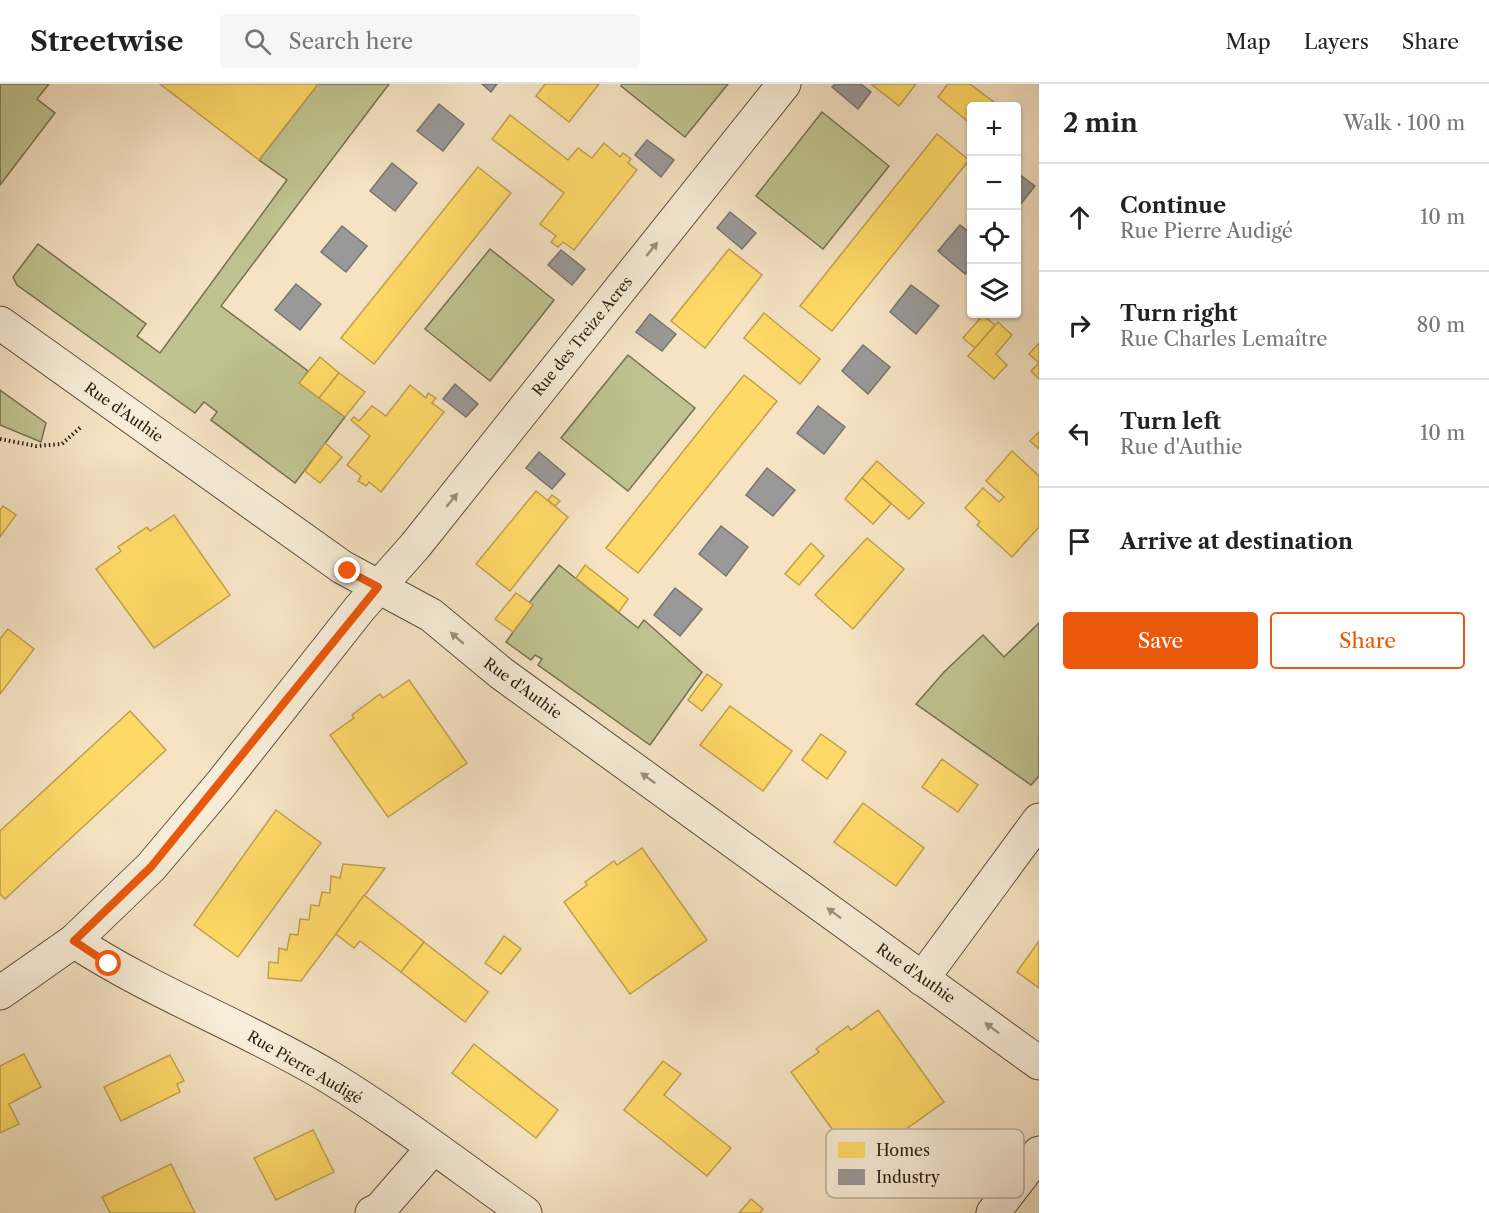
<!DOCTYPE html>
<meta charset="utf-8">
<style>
:root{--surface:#fff;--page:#f6f6f6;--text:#222;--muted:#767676;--line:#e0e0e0;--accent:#ea580c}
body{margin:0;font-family:"Libre Caslon Text",serif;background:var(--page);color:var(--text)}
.controls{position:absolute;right:18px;top:18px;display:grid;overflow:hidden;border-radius:6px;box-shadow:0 2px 4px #0004}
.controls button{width:54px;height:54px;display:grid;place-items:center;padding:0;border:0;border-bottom:2px solid var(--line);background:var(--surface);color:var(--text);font:30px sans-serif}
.stop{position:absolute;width:18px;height:18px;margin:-14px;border:4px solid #ea580c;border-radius:50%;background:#fff}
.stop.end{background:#ea580c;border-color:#fff;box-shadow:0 2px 6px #0008}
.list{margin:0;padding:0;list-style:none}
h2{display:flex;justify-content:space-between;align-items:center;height:78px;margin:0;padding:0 24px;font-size:26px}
h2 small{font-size:20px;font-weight:400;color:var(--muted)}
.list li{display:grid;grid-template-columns:39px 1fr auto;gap:18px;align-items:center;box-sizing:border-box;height:108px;padding:0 24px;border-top:2px solid var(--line)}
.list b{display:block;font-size:22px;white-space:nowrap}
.list p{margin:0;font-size:20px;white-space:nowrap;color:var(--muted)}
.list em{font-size:20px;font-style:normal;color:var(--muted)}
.actions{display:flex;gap:12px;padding:18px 24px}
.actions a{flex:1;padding:14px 0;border:2px solid var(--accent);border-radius:6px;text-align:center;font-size:21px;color:var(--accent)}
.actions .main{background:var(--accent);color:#fff}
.icon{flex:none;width:33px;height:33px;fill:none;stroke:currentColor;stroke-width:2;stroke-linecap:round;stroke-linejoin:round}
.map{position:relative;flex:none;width:1039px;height:1129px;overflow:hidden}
header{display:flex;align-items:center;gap:36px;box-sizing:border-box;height:84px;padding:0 30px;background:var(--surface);border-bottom:2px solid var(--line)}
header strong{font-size:28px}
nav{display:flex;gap:33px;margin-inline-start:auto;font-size:21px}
.search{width:420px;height:54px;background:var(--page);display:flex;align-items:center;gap:15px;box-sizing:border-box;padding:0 21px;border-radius:6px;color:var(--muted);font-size:22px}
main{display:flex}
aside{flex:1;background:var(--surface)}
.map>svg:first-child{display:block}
.green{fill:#c0c391;stroke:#767052;stroke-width:1.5}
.homes{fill:#ffd966;stroke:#c0a04d;stroke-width:1.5}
.industry{fill:#999;stroke:#797471;stroke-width:1.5}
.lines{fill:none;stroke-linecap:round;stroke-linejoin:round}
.minor-casing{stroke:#5f4e3f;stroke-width:35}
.tertiary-casing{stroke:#5f4e3f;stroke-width:35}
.path{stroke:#2d1c13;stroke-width:4;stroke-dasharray:1.5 3;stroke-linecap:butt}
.minor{stroke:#f8edd8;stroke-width:33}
.tertiary{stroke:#f8edd8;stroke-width:33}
.oneway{fill:#9d8f7f}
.route{stroke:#ea580c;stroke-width:8}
.labels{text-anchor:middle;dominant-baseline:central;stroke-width:6;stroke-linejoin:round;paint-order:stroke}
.street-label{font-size:15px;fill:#2d1c13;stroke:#f8edd8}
.key{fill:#f8edd8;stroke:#bbae9d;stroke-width:1.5}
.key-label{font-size:16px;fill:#2d1c13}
</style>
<header>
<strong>Streetwise</strong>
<div class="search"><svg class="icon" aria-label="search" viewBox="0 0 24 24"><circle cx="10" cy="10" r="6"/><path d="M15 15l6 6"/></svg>Search here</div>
<nav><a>Map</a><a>Layers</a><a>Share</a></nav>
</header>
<main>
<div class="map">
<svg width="1039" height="1129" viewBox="0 0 1039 1129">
<rect width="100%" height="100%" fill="#f5e3c3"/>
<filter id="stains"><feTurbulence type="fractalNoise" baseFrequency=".00333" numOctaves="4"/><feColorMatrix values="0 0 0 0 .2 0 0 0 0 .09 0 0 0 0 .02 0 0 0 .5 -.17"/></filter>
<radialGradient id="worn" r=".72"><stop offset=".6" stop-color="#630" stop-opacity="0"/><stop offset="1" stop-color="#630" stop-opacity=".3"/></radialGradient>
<!-- green -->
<g class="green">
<path d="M0,0H49L37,15L55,29L0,101Z"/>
<path d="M318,0H389L221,222L308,287L300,299L345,333L295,399L211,336L217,328L204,318L195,329L17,201L13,193L38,160L146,240L137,252L160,269L287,96L259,76Z"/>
<path d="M622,0H728L685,53L621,2Z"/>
<path d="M822,28L889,82L823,165L756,112Z"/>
<path d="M490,165L554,216L490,297L425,245Z"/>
<path d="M628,271L695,324L628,407L561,354Z"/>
<path d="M0,306L46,339L41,358L0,341Z"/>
<path d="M559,481L638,544L644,536L702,588L650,661L538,581L542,575L535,571L531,576L506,558L532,522L529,519Z"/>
<path d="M1039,539V692L1031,701L916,620L944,588L983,551L1004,573Z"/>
</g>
<!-- homes -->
<g class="homes">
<path d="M160,0H318L259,76Z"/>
<path d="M545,0H599L569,38L536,12Z"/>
<path d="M871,0H916L899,22Z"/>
<path d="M948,0H970L999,22H972V41L938,13Z"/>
<path d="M510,31L568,76L578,64L592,74L604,59L620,73L623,69L631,75L628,79L637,86L574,166L563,158L558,163L551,158L556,152L540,140L564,109L492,55Z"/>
<path d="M937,50L969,76L832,247L800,222Z"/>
<path d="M478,83L511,109L374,280L341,254Z"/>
<path d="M729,165L762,191L705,264L671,237Z"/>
<path d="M764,229L820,275L800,300L744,254Z"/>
<path d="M983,231L995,241L975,264L963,254Z"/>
<path d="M998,238L1012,251L996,270L1007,281L994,295L968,272Z"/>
<path d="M1039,259V279L1029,270Z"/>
<path d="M320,273L339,289L319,314L299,299Z"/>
<path d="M1039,279V295L1031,287Z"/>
<path d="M339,289L365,308L345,333L319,314Z"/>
<path d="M744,291L777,317L638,489L606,464Z"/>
<path d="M410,301L426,314L428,309L436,314L432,319L444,328L381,408L369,398L366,402L358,397L361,392L347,381L370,352L351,336L354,333L359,337L372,322L386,332Z"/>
<path d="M1039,348V365L1030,357Z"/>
<path d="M325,359L342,373L320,399L305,387Z"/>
<path d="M1012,367L1039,392V443L1012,473L977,441L980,438L965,424L983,404L999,418L1004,413L986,397Z"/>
<path d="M877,377L924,419L909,435L862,394Z"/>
<path d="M862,394L891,420L873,440L845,415Z"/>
<path d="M536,407L568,433L510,507L476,480Z"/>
<path d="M552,411L560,417L555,422L548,416Z"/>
<path d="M3,422L16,431L0,453V426Z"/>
<path d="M174,431L230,511L154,564L96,485L121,467L118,463L147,443L150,447Z"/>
<path d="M867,454L904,485L853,545L815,511Z"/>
<path d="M811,459L824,472L799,501L785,490Z"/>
<path d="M585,481L628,515L619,528L576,494Z"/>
<path d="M516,509L533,521L513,548L495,535Z"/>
<path d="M8,545L34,565L0,610V555Z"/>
<path d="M707,590L722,601L702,627L688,616Z"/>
<path d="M409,596L467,679L388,733L330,651L354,634L352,631L380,610L383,614Z"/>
<path d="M730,622L792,667L763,707L700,661Z"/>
<path d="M130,627L166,666L5,815L0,810V747Z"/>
<path d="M821,650L846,668L827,695L802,676Z"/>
<path d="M942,675L978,701L958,728L922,703Z"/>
<path d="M863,719L924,764L896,802L834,758Z"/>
<path d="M276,726L321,759L238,873L194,841Z"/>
<path d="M642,764L707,856L630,910L564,818L587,801L585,798L614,777L617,781Z"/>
<path d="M343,780L385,784L301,897L268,894L269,878L278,879L279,864L287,866L290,850L298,851L300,835L309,836L311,821L319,822L322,808L330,809L331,792L340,794Z"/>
<path d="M364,811L424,858L401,888L360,857L354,864L336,850Z"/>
<path d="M504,852L521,865L501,890L485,879Z"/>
<path d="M1039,857V904L1017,888Z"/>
<path d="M424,858L488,908L465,938L401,888Z"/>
<path d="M878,926L944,1018L857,1080L791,988L819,968L816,965L848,942L851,946Z"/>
<path d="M474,960L558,1026L536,1054L452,989Z"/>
<path d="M24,970L41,1003L9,1020L19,1040L0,1049V982Z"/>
<path d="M170,971L184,997L177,1000L180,1008L121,1037L104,1003Z"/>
<path d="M663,977L681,990L664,1011L731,1064L707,1092L624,1026Z"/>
<path d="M313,1046L334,1088L276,1116L254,1074Z"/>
<path d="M171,1080L195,1129H110L102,1113Z"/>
<path d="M751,1115L763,1125L760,1129H739Z"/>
</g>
<!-- industry -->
<g class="industry">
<path d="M482,0H497L491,8Z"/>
<path d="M835,0H861L871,8L858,25L832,3Z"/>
<path d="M439,20L464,40L443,67L417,47Z"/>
<path d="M647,56L674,76L661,93L635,71Z"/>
<path d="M392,79L417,99L395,127L370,107Z"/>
<path d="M1016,88L1035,102L1016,126Z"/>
<path d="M730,128L756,149L742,165L717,144Z"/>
<path d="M960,141L972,150V182L965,190L938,167Z"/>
<path d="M342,142L367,162L346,188L321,168Z"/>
<path d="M561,166L585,185L572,201L548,181Z"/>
<path d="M296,200L321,220L300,246L275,226Z"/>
<path d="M911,201L939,222L916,250L890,228Z"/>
<path d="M650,230L676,250L662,267L636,248Z"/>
<path d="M863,261L890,283L868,310L842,287Z"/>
<path d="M455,300L478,320L466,333L443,315Z"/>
<path d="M818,322L845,343L824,370L797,349Z"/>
<path d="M539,368L565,390L552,405L526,384Z"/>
<path d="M767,384L795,406L773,432L746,411Z"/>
<path d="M721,442L748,463L726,492L699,470Z"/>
<path d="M675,504L702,525L680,552L654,531Z"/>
</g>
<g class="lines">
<!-- minor casing -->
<g class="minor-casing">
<g id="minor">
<path d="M74,857C155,910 248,944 331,994C398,1035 461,1084 525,1129"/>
<path d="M922,895L1039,736"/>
<path d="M0,909L74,857L151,783L221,700L360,524L415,462L784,0"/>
<path d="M372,1129L380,1125L433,1064"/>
<path d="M993,1129L1039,1069"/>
</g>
</g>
<!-- tertiary casing -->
<g class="tertiary-casing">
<path id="tertiary" d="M0,239L342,483L431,531L501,589L1039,979"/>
</g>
<!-- path -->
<path class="path" d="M0,355L36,362L62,360L82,342"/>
<!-- minor -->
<use href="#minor" class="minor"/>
<!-- tertiary -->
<use href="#tertiary" class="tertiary"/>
</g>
<!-- one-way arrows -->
<defs><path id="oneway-solid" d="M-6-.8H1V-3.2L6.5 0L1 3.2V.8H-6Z" transform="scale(1.5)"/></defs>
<g class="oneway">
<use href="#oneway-solid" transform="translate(652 165) rotate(-51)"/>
<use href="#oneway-solid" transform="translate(452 416) rotate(-51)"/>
<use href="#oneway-solid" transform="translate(457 554) rotate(-139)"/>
<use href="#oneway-solid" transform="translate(648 694) rotate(-144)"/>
<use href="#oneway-solid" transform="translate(834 829) rotate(-143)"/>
<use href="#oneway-solid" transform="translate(992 944) rotate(-143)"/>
</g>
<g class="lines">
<!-- route -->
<path class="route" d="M109,880L74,857L151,783L378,503L348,487"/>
</g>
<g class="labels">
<!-- street labels -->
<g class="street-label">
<text transform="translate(582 252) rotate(-51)">Rue des Treize Acres</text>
<text transform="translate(124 328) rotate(35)">Rue d'Authie</text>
<text transform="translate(523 604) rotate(36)">Rue d'Authie</text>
<text transform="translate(916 889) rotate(35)">Rue d'Authie</text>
<text transform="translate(305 983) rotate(30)">Rue Pierre Audigé</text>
</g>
</g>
<!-- legend -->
<rect x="826" y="1045" width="198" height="69" rx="9" class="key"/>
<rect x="838" y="1058" width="27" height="16" fill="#ffd966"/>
<rect x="838" y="1085" width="27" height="16" fill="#999"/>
<g class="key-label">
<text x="876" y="1072">Homes</text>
<text x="876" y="1099">Industry</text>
</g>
<rect width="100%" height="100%" filter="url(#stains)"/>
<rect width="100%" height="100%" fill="url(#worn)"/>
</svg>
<div class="controls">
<button>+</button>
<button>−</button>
<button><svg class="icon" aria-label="locate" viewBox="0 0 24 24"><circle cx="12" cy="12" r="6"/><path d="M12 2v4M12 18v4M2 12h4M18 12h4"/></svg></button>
<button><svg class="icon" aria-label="layers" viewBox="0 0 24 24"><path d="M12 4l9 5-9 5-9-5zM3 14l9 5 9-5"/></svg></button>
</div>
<div class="stop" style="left:109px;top:880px"></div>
<div class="stop end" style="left:348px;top:487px"></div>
</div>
<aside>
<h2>2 min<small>Walk · 100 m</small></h2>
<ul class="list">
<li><svg class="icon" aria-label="ahead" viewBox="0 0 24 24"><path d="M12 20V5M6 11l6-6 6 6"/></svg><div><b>Continue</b><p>Rue Pierre Audigé</p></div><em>10 m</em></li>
<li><svg class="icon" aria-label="right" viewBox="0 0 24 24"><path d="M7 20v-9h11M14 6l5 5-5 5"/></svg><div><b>Turn right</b><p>Rue Charles Lemaître</p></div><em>80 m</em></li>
<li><svg class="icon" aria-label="left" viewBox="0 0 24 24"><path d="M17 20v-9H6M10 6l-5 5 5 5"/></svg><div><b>Turn left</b><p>Rue d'Authie</p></div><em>10 m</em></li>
<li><svg class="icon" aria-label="arrive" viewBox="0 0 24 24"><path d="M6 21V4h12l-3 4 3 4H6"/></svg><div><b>Arrive at destination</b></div></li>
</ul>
<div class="actions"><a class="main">Save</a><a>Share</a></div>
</aside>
</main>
